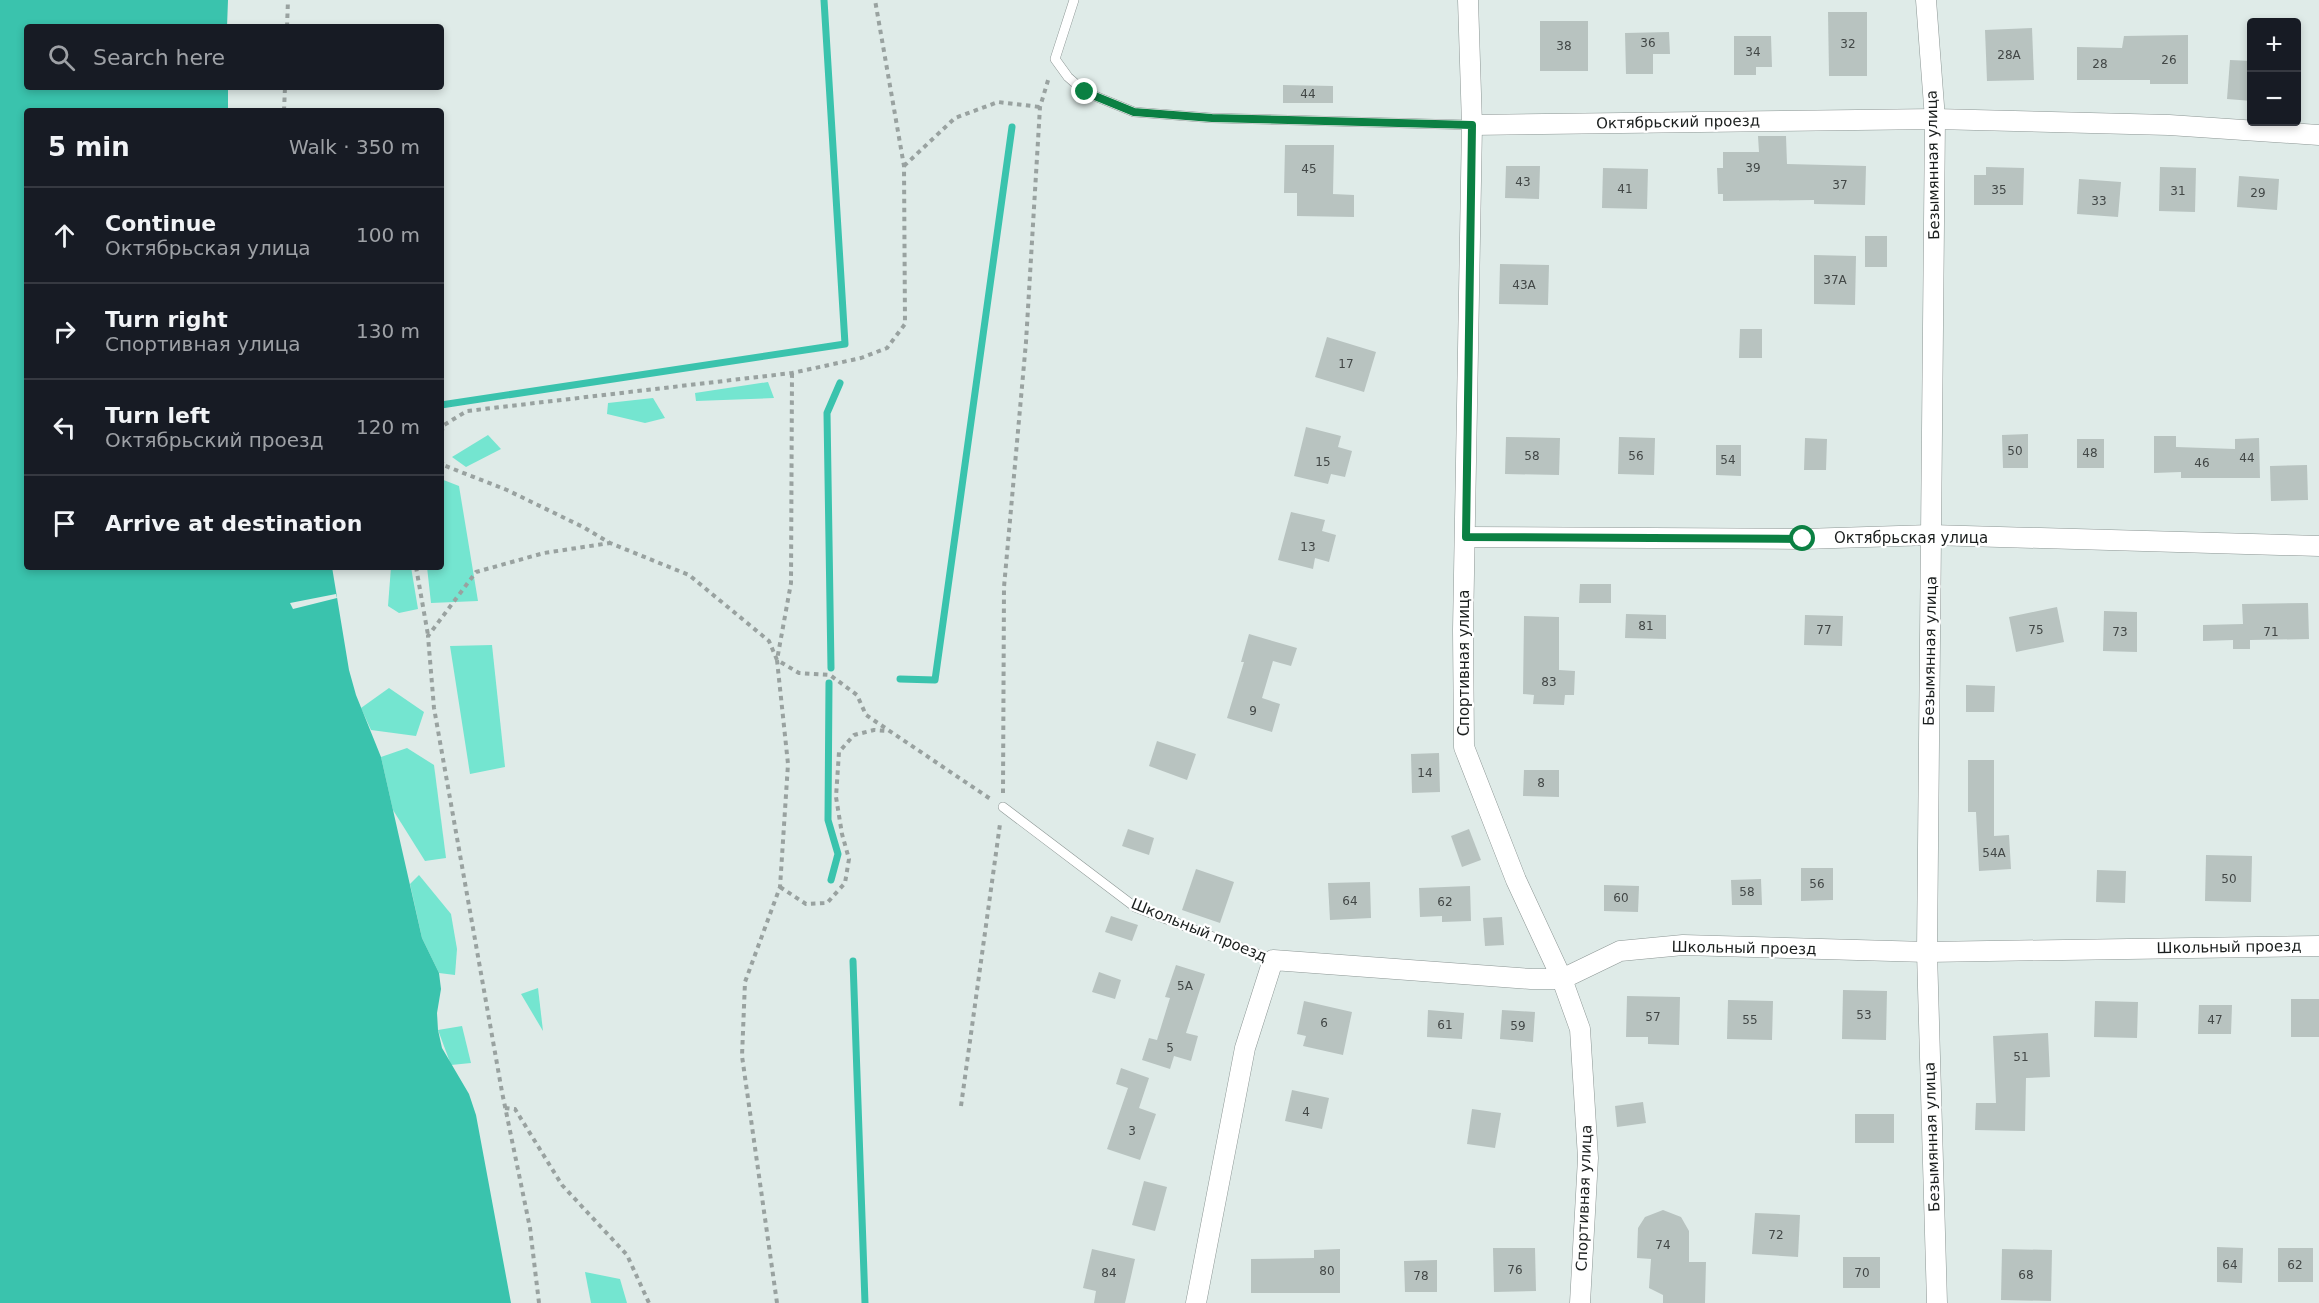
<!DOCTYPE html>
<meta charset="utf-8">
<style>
:root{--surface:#171b24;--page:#20242c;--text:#f1f3f6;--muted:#9ea1a6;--line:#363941}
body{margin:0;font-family:"DejaVu Sans",sans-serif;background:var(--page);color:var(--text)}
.controls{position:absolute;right:18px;top:18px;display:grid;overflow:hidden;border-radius:6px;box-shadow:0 3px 9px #0003}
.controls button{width:54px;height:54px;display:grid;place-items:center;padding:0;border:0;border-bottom:2px solid var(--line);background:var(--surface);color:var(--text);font:30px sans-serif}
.stop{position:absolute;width:18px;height:18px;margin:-14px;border:4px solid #0b8043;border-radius:50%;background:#fff}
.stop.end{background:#0b8043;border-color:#fff;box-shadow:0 2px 6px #0008}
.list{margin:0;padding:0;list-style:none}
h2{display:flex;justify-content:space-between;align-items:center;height:78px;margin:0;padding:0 24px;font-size:26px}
h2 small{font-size:20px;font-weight:400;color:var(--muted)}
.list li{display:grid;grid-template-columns:39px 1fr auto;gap:18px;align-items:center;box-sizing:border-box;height:96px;padding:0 24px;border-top:2px solid var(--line)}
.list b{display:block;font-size:22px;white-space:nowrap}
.list p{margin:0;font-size:20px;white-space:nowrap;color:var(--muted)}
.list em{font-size:20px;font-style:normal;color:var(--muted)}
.icon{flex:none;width:33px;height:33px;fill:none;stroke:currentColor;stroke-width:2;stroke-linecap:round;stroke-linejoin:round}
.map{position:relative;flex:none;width:2319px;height:1303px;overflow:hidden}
.search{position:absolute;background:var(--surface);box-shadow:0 3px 9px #0003;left:24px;top:24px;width:420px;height:66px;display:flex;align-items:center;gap:15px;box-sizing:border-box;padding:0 21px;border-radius:6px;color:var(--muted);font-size:22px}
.panel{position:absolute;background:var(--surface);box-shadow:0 3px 9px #0003;left:24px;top:108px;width:420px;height:462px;border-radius:6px}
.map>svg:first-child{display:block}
.green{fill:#74e5d0}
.water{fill:#3ac3ad}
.pier{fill:#dfebe8}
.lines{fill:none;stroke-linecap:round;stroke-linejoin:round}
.stream{stroke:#3ac3ad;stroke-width:7}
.building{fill:#b8c3c0}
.lane-casing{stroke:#8c9694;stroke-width:10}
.street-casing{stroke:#8c9694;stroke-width:21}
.path{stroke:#99a2a0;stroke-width:4;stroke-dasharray:4.5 4.5;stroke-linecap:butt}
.lane{stroke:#fff;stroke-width:9}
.street{stroke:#fff;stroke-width:20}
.route{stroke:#0b8043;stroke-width:8}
.labels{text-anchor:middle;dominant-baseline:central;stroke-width:4.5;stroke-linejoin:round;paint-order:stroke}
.number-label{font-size:12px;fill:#424746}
.street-label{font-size:15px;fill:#1a1e1d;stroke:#fff}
</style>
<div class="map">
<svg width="2319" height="1303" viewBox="0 0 2319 1303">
<rect width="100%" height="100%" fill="#dfebe8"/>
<!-- green -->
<g class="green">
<path d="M768,382L774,398L696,401L695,393Z"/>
<path d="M653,398L665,418L645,423L607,414L608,403Z"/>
<path d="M488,435L501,449L466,467L452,457Z"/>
<path d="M441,479L459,486L478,601L431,603L427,567H441Z"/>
<path d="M391,567H411L418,609L399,613L388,606Z"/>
<path d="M492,645L505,767L470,774L450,646Z"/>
<path d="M389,688L424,712L416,736L371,730L361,708Z"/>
<path d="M407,748L434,765L446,858L425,861L393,810L381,757Z"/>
<path d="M419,875L451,914L457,949L455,975L439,973L422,938L410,884Z"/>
<path d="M538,988L543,1031L521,994Z"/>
<path d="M462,1026L471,1063L451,1065L438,1030Z"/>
<path d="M585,1272L620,1279L627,1303H591Z"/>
</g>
<!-- water -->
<path class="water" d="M0,0H228L227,27H27V87H228V111H27V567H332L349,670L356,695L381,757L422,938L439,973L441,989L437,1013L438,1030L442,1048L469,1094L476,1115L511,1303H0Z"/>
<!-- pier -->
<path class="pier" d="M336,594L337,598L293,609L290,603Z"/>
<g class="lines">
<!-- stream -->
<g class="stream">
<path d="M441,405L845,344L824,0"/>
<path d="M831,668L827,413L840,383"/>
<path d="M900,679L935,680L1012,127"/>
<path d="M829,683L828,820L838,854L831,880"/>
<path d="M853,961L865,1303"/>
</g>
</g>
<!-- building -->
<g class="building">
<path d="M1828,12H1867V76H1829Z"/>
<rect x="1540" y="21" width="48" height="50"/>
<path d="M2032,28L2034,80L1987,81L1985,30Z"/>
<path d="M1669,32L1670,54H1653V74H1626L1625,33Z"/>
<path d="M2188,35V84H2150V80H2077V47L2122,48L2124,36Z"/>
<path d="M1734,36H1771L1772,67H1756V75H1734Z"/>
<path d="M2230,60L2252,61V101L2227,99Z"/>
<path d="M1283,85L1333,86V103H1283Z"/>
<path d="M1758,136H1786L1787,164L1866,166L1865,205L1814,204V200L1723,201V194H1718L1717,168H1723V152H1759Z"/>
<path d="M1285,145H1334L1333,194L1354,195V217L1297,216V193H1284Z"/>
<path d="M1506,166H1540L1539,199L1505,198Z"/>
<path d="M1986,167L2024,168L2023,205H1974V175H1986Z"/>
<path d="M2160,167L2196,168L2195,212L2159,211Z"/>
<path d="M1603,168L1648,169L1647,209L1602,208Z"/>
<path d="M2239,176L2279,179L2277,210L2237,207Z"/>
<path d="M2079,179L2121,182L2118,217L2077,214Z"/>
<rect x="1865" y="236" width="22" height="31"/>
<path d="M1814,255L1856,256L1855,305L1814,304Z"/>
<path d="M1500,264L1549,265L1548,305L1499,304Z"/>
<path d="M1740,329H1762V358H1739Z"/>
<path d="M1327,337L1376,352L1364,392L1315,377Z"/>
<path d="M1306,427L1341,436L1338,447L1352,451L1345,477L1331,474L1328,484L1294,476Z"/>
<path d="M2028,434V468H2003L2002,435Z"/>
<path d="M2154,436H2176V447L2235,449V439L2259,438L2260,478H2181V472L2154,473Z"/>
<path d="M1506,437L1560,438L1559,475L1505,474Z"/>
<path d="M1619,437L1655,438L1654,475L1618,474Z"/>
<path d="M1805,438L1827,439L1826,470H1804Z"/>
<rect x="2077" y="439" width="27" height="29"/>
<path d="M1716,445H1741V476L1716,475Z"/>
<path d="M2307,465L2308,500L2271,501L2270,466Z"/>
<path d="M1291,512L1325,520L1322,531L1336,535L1329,562L1315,558L1313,569L1278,560Z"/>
<path d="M1580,584H1611V603H1579Z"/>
<path d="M2308,603L2309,639L2250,640V649H2233V640L2203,641V625L2243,624L2242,604Z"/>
<path d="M2057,607L2064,642L2016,652L2009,617Z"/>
<path d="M2104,611L2137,612V652L2103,651Z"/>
<path d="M1626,614L1666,615V639L1625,638Z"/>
<path d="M1805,615L1843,616L1842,646L1804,645Z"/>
<path d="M1524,616L1559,617V670L1575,671L1574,695H1565L1564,705L1533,704L1534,695L1523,694Z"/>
<path d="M1249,634L1297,648L1291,666L1273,661L1262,698L1280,704L1272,732L1227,718L1244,662H1241Z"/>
<path d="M1966,685L1995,686L1994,712H1966Z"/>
<path d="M1157,741L1196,754L1187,780L1149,766Z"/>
<path d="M1439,753L1440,792L1412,793L1411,754Z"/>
<path d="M1968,760H1994V836L2009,835L2011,869L1979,871L1976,812H1968Z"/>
<path d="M1524,770H1559V797L1523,796Z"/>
<path d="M1128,829L1154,838L1149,855L1122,846Z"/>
<path d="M1469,829L1481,860L1462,867L1451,836Z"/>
<path d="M2206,855L2252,856L2251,902L2205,901Z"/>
<path d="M1801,868H1833V900L1801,901Z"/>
<path d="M1196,869L1234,882L1220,923L1182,910Z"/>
<path d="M2097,870L2126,871L2125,903L2096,902Z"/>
<path d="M1761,879L1762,905H1732L1731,880Z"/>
<path d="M1370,882L1371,918L1330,920L1328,883Z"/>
<path d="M1604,885L1639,886L1638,912L1604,911Z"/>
<path d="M1470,886L1471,921L1442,922V916L1420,917L1419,888Z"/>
<path d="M1111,916L1138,925L1132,941L1105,932Z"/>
<path d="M1502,917L1504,945L1485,946L1483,918Z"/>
<path d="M1176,965L1205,974L1186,1033L1198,1036L1191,1061L1174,1056L1170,1069L1142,1060L1149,1038L1157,1040L1170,998L1165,997Z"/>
<path d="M1099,972L1121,980L1115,999L1092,992Z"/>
<path d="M1843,990L1887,991L1886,1040L1842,1039Z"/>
<path d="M1627,996L1680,997L1679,1045L1648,1044V1037H1626Z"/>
<rect x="2291" y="999" width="28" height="38"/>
<path d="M1728,1000L1773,1001L1772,1040L1727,1039Z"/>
<path d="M1304,1001L1352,1012L1343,1055L1303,1046L1306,1036L1297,1034Z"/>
<path d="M2095,1001L2138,1002L2137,1038L2094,1037Z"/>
<path d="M2199,1005H2232L2231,1034H2198Z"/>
<path d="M1428,1010L1464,1013L1462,1039L1427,1037Z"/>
<path d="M1502,1010L1535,1012L1533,1042L1500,1039Z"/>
<path d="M2048,1033L2050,1077L2026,1078L2025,1131L1975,1130L1976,1103H1996L1993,1036Z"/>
<path d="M1121,1068L1149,1078L1139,1108L1156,1114L1140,1160L1107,1149L1128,1088L1116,1084Z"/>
<path d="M1292,1090L1329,1098L1322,1129L1285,1121Z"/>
<path d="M1643,1102L1646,1123L1617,1127L1615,1106Z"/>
<path d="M1472,1109L1501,1113L1495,1148L1467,1144Z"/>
<rect x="1855" y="1114" width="39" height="29"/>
<path d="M1144,1181L1167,1187L1155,1231L1132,1225Z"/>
<path d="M1663,1210L1681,1217L1689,1231V1262H1706L1705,1303H1663V1295L1649,1288L1651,1259L1637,1258L1638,1228L1645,1217Z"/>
<path d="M1755,1213L1800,1215L1798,1257L1752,1254Z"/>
<path d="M2217,1247L2243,1248L2242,1283L2217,1282Z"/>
<path d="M1493,1248H1535L1536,1291L1494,1292Z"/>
<rect x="2278" y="1248" width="35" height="34"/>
<path d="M1092,1249L1135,1259L1125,1303H1094L1096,1291L1083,1288Z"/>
<path d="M1340,1249V1293H1251V1259L1314,1258V1250Z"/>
<path d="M2002,1249L2052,1250L2051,1301L2001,1300Z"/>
<rect x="1843" y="1257" width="37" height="31"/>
<path d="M1437,1260V1292H1405L1404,1261Z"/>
</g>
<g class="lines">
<!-- lane casing -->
<g class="lane-casing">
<g id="lane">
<path d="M1074,0L1055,59L1068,77L1085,92L1134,112L1212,118L1472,125"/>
<path d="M1003,807L1135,907L1273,960"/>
</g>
</g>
<!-- street casing -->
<g class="street-casing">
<g id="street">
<path d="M1468,0L1472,125L1463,630L1464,747L1516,880L1562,979L1580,1029L1588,1158L1580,1303"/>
<path d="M1926,0L1935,119L1927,952L1937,1303"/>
<path d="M1472,125L1935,119L2169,125L2319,135"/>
<path d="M1466,537L1803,539L1931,535L2319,546"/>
<path d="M1196,1303L1245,1048L1273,960L1531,979H1562L1620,951L1683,945L1927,952L2319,946"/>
</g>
</g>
<!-- path -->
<g class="path">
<path d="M287,27L288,0"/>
<path d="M284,111L285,87"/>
<path d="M904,166L955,118L998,102L1040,107"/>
<path d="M441,433L444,425L467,411L792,373L861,358L887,348L905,324L904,166L875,0"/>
<path d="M441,459L443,465L507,490L583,527L610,543L689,575L769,641L777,660L799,673L830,675L857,695L866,715L992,800"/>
<path d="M416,567L428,635"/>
<path d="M1003,793L1004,587L1026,342L1040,107L1049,77"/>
<path d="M780,887L806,904L827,903L845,883L849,859L842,834L836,797L839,752L854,735L874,730L888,731"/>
<path d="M961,1106L1000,824"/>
<path d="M505,1108L515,1109L562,1185L627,1255L649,1303"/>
<path d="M539,1303L530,1228L502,1092L434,708L428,636L476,572L544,553L610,543"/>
<path d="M777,1303L742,1056L745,982L780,887L788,764L777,660L791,583L792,373"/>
</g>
<!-- lane -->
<use href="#lane" class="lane"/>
<!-- street -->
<use href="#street" class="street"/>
</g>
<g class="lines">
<!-- route -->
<path class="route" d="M1085,92L1134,112L1212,118L1472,125L1466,537L1803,539"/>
</g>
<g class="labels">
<!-- number labels -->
<g class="number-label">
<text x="1648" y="43">36</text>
<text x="1848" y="44">32</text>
<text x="1564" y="46">38</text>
<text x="1753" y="52">34</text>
<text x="2009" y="55">28А</text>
<text x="2169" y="60">26</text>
<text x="2100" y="64">28</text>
<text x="1308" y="94">44</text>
<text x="1753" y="168">39</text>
<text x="1309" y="169">45</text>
<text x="1523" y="182">43</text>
<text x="1840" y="185">37</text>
<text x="1625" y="189">41</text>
<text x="1999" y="190">35</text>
<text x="2178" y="191">31</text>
<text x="2258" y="193">29</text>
<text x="2099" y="201">33</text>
<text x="1835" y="280">37А</text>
<text x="1524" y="285">43А</text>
<text x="1346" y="364">17</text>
<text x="2015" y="451">50</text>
<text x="2090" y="453">48</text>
<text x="1532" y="456">58</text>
<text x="1636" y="456">56</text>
<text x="2247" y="458">44</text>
<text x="1728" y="460">54</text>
<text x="1323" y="462">15</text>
<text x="2202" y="463">46</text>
<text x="1308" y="547">13</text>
<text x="1646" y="626">81</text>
<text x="1824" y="630">77</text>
<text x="2036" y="630">75</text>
<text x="2120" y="632">73</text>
<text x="2271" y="632">71</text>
<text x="1549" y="682">83</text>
<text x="1253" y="711">9</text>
<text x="1425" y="773">14</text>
<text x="1541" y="783">8</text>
<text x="1994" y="853">54А</text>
<text x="2229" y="879">50</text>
<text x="1817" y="884">56</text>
<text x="1747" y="892">58</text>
<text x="1621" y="898">60</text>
<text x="1350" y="901">64</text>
<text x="1445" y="902">62</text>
<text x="1185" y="986">5А</text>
<text x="1864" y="1015">53</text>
<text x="1653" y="1017">57</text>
<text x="1750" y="1020">55</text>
<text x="2215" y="1020">47</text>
<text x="1324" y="1023">6</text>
<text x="1445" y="1025">61</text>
<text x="1518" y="1026">59</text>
<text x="1170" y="1048">5</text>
<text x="2021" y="1057">51</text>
<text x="1306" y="1112">4</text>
<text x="1132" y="1131">3</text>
<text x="1776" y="1235">72</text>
<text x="1663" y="1245">74</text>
<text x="2230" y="1265">64</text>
<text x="2295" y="1265">62</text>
<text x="1515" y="1270">76</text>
<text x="1327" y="1271">80</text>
<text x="1109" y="1273">84</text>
<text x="1862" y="1273">70</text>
<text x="2026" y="1275">68</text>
<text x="1421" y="1276">78</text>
</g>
<!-- street labels -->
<g class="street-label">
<text transform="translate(1678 122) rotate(-1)">Октябрьский проезд</text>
<text transform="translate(1933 165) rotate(-91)">Безымянная улица</text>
<text x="1911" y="538">Октябрьская улица</text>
<text transform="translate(1930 651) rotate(-89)">Безымянная улица</text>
<text transform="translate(1464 663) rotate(-90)">Спортивная улица</text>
<text transform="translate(1199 930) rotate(22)">Школьный проезд</text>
<text transform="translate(2229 947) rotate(-1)">Школьный проезд</text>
<text transform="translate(1744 948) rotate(1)">Школьный проезд</text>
<text transform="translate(1932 1137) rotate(-92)">Безымянная улица</text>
<text transform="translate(1584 1198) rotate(-88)">Спортивная улица</text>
</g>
</g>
</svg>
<div class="controls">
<button>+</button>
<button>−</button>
</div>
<div class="stop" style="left:1803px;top:539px"></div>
<div class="stop end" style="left:1085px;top:92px"></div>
<div class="search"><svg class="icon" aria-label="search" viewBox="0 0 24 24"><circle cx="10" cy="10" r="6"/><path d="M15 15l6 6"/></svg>Search here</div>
<section class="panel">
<h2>5 min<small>Walk · 350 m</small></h2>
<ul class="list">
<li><svg class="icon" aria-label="ahead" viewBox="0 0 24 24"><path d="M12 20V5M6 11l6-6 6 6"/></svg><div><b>Continue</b><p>Октябрьская улица</p></div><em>100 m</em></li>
<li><svg class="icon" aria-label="right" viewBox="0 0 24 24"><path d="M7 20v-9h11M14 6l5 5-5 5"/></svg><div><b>Turn right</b><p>Спортивная улица</p></div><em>130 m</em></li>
<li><svg class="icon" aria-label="left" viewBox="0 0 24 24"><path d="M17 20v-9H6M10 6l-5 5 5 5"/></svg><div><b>Turn left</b><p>Октябрьский проезд</p></div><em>120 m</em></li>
<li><svg class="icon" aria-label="arrive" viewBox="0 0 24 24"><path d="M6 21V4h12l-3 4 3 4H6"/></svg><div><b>Arrive at destination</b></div></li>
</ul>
</section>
</div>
